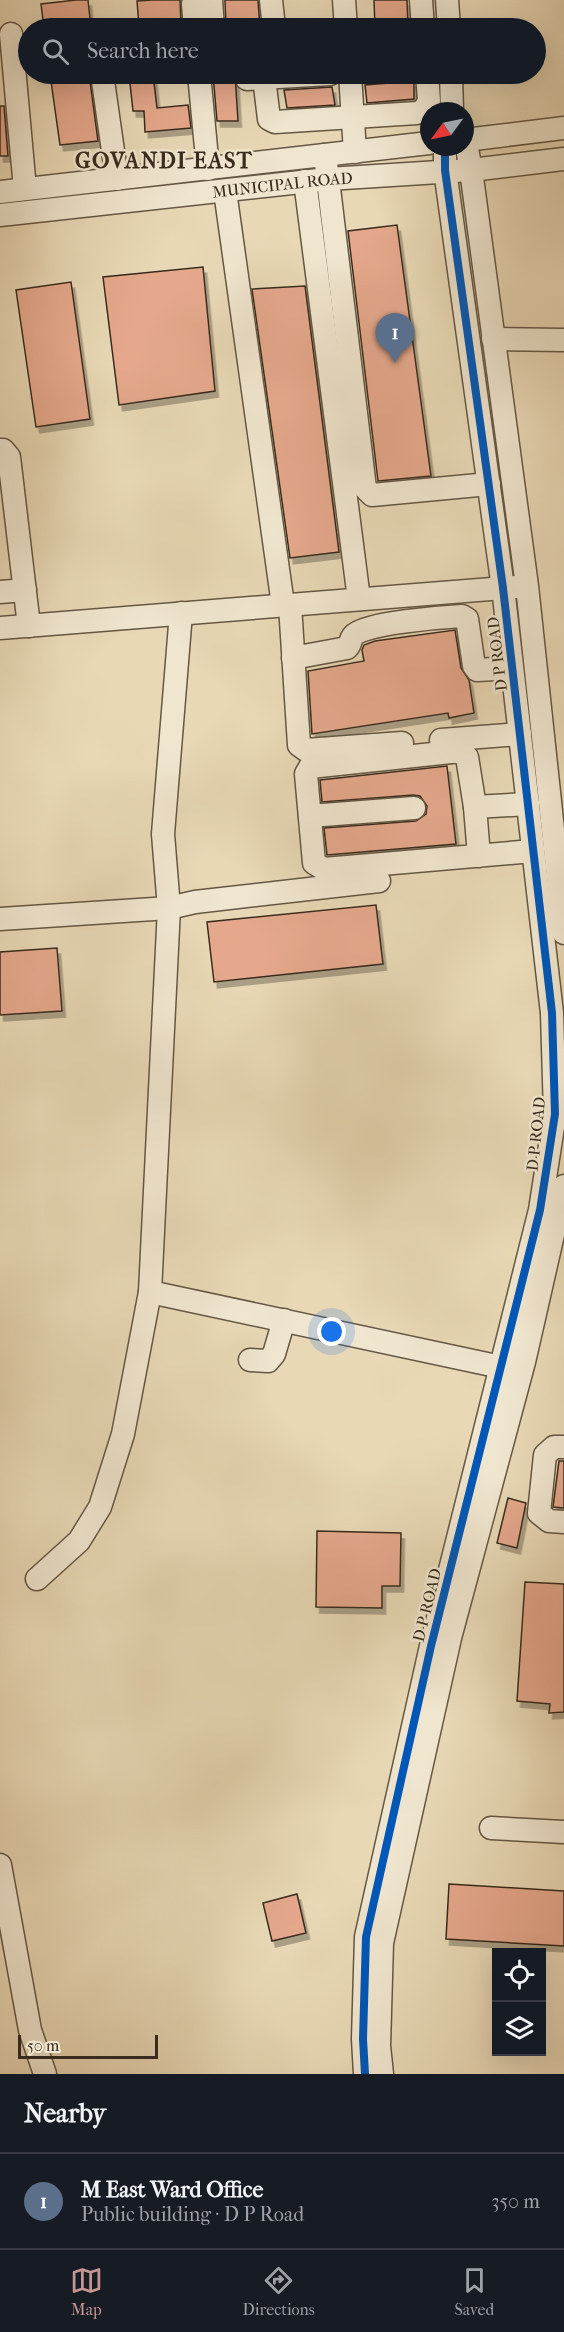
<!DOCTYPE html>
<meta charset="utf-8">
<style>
:root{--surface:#171b24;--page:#20242c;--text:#f1f3f6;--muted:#9ea1a6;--line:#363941;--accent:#c59692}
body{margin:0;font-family:"IM FELL French Canon",serif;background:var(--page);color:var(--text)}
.controls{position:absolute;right:18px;bottom:18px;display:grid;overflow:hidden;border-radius:0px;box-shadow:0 6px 24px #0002}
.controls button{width:54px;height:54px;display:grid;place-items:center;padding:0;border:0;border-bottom:2px solid var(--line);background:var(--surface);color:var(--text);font:30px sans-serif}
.compass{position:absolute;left:420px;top:102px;width:54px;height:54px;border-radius:50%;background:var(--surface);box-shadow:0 6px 24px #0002;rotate:237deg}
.scale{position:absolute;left:18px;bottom:15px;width:140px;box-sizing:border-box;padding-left:6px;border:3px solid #392c1e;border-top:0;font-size:16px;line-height:21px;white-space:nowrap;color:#392c1e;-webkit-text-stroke:4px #f0e6cf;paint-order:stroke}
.you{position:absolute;left:332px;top:1332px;width:21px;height:21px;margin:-15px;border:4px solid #fff;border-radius:50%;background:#1a73e8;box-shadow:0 0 0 9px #1a73e833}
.badge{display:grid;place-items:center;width:39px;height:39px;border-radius:50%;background:var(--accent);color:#fff;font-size:20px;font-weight:700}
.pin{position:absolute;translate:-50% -50px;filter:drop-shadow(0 2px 3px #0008)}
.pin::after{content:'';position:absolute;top:32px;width:21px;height:18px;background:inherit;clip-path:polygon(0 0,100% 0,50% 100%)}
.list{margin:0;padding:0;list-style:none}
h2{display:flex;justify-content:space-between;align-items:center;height:78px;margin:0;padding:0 24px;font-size:26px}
h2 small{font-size:20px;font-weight:400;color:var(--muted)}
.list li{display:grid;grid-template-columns:39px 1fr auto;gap:18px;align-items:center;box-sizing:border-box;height:96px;padding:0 24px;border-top:2px solid var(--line)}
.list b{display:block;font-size:22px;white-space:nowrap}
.list p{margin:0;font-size:20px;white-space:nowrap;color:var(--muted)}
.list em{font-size:20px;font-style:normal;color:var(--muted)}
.icon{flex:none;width:33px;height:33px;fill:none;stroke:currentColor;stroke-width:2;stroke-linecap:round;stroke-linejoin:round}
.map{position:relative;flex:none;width:564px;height:2074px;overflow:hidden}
.search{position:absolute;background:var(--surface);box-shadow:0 6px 24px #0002;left:18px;right:18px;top:18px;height:66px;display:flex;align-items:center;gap:15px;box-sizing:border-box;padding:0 21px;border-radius:33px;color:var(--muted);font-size:22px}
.sheet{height:174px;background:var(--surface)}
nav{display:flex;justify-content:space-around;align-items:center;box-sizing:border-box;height:84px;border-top:2px solid var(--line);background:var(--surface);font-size:16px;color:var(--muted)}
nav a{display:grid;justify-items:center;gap:3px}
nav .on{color:var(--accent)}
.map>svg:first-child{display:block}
.building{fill:#e5a88c;stroke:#392c1e;stroke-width:1.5;filter:url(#shadow)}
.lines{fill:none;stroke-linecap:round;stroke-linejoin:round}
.minor-casing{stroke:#655744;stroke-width:25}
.minor{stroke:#f0e6cf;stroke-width:22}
.cycleway-casing{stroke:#f0e6cf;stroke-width:11}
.cycleway{stroke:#0057b8;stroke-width:8}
.labels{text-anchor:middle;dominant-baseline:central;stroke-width:5;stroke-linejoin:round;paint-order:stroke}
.street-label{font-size:16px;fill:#392c1e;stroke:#f0e6cf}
.district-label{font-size:22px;font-weight:bold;letter-spacing:1.5px;fill:#392c1e;stroke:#f0e6cf}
</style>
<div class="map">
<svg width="564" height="2074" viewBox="0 0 564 2074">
<defs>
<filter id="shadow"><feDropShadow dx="3.5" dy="6" stdDeviation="0" flood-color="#0004"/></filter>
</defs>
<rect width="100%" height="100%" fill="#e8d8b5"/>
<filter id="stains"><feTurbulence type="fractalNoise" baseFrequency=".00333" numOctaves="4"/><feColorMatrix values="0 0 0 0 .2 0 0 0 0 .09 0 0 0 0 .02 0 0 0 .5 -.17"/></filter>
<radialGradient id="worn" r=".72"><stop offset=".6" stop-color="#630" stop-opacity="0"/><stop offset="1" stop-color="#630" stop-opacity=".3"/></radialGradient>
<!-- building -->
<g class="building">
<path d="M76,0H88L91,28H44L41,4Z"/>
<path d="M153,0H180L181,23L139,26L137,1Z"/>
<path d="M225,0H258L260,28H226Z"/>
<path d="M374,0H407L408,28H375Z"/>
<path d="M50,74H89L98,141L60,145Z"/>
<path d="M129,74H153L157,108L188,105L191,128L145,132L144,111H133Z"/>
<path d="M213,74H235L238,121H217Z"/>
<path d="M414,81V99L367,103L365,85Z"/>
<path d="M332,87L335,105L287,108L284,90Z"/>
<path d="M0,106H4L8,156H0Z"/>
<path d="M397,225L431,476L378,481L348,231Z"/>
<path d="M203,267L215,391L119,405L103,277Z"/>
<path d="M71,282L90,419L36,427L16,290Z"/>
<path d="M305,286L339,552L290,558L252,289Z"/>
<path d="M455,630L461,668L469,680L474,713L449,718L448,713L312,734L308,671L364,661L362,650L364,645L375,641Z"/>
<path d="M447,766L456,844L327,855L324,828L416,821L426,814L427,806L420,796L413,795L322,802L320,780Z"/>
<path d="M376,905L383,964L214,982L207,922Z"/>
<path d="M57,948L62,1011L0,1015V952Z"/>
<path d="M559,1461H564V1508L553,1507Z"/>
<path d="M508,1498L526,1503L517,1548L497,1543Z"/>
<path d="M317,1531L401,1533L400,1586H382V1608L316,1607Z"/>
<path d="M525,1582L564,1584V1712L549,1713L550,1704L517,1701Z"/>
<path d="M449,1884L564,1891V1946L446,1939Z"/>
<path d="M297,1894L306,1933L272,1941L263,1903Z"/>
</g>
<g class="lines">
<!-- minor casing -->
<g class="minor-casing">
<g id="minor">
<path d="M211,0L213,28"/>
<path d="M271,0L274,28"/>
<path d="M344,0L346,28"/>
<path d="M421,0L423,28"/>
<path d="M447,0L449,28"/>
<path d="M193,4L195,28"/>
<path d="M11,34L25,189"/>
<path d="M102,74L117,179"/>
<path d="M199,74L208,169"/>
<path d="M350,74L355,152"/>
<path d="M451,74L452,111"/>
<path d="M264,78L269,119L275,122L417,113L424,110L429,101L427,74"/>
<path d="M247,79L330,74"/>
<path d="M465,138L471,170L527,586L564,933"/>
<path d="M465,140L564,128"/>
<path d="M325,155L365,488L372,495L489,484"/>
<path d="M305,181L359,599"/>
<path d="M225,191L283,605"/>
<path d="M0,192L429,143"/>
<path id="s1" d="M0,215L328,179L471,170L564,159"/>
<path d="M493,339L564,340"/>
<path d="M0,450H3L9,457L29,626"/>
<path d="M0,592L25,590"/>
<path d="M290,605L299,745L306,750L402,743"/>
<path d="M0,628L516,587"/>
<path d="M293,658L347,648C351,644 350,640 353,636C362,623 444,617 462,616L467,619L474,666L477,670L512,668"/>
<path d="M441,740L520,734"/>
<path d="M475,807L528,804"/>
<path d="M310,816L414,808"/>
<path d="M479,856L475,807L467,757L461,751L310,767L306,774L314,863L324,869L533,851"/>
<path d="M0,919L169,908L195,902L379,881"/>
<path d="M150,1292L501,1367"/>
<path d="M250,1360L268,1361L274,1354L284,1320"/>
<path d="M564,1447H554L545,1455L539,1513L549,1521L564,1522"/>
<path d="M37,1579L79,1541L100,1507L123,1434L150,1292L169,908L163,834L181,613"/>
<path d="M491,1828L564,1832"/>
<path d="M0,1865L30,2030L45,2074"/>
<path d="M365,2074L363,2039L366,1937L431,1646L540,1210L555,1114L552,1013L503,588L445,170V147"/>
<path d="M382,2074L379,2046L382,1943L450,1638L524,1362L564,1186"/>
</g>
</g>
<!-- minor -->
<use href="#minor" class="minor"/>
<!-- cycleway casing -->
<g class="cycleway-casing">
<path id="cycleway" d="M365,2074L363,2039L366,1937L431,1646L540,1210L555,1114L552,1013L503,588L445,170V147"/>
</g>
<!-- cycleway -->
<use href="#cycleway" class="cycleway"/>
</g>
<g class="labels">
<!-- street labels -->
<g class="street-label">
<text stroke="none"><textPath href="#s1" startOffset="284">MUNICIPAL ROAD</textPath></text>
<text transform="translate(497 654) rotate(-97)">D P ROAD</text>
<text transform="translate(536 1134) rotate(-84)">D P ROAD</text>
<text transform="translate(427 1605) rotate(-76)">D P ROAD</text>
</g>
<!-- district labels -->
<g class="district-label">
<text x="164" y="161">GOVANDI EAST</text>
</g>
</g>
<rect width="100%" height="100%" filter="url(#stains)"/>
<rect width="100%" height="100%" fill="url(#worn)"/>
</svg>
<div class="controls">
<button><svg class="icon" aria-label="locate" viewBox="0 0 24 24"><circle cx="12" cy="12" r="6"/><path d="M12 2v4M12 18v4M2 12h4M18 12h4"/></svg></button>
<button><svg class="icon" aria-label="layers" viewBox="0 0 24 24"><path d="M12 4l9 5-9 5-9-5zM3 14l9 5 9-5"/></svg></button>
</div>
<svg class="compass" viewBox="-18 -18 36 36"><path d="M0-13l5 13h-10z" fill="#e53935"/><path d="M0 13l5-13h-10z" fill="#9ea1a6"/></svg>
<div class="scale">50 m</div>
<div class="you"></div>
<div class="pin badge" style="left:395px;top:363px;background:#5c6f8a">1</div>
<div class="search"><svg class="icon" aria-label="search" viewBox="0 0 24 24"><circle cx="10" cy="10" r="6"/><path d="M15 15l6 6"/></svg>Search here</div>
</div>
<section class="sheet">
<h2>Nearby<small></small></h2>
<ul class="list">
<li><span class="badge" style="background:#5c6f8a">1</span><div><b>M East Ward Office</b><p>Public building · D P Road</p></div><em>350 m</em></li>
</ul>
</section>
<nav>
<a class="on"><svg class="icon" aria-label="map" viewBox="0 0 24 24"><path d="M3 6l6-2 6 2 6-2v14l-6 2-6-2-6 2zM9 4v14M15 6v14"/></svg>Map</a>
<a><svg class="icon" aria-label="directions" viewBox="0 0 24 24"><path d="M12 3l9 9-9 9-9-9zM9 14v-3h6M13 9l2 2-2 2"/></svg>Directions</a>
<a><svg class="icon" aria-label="saved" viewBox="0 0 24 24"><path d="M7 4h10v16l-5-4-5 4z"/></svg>Saved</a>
</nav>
